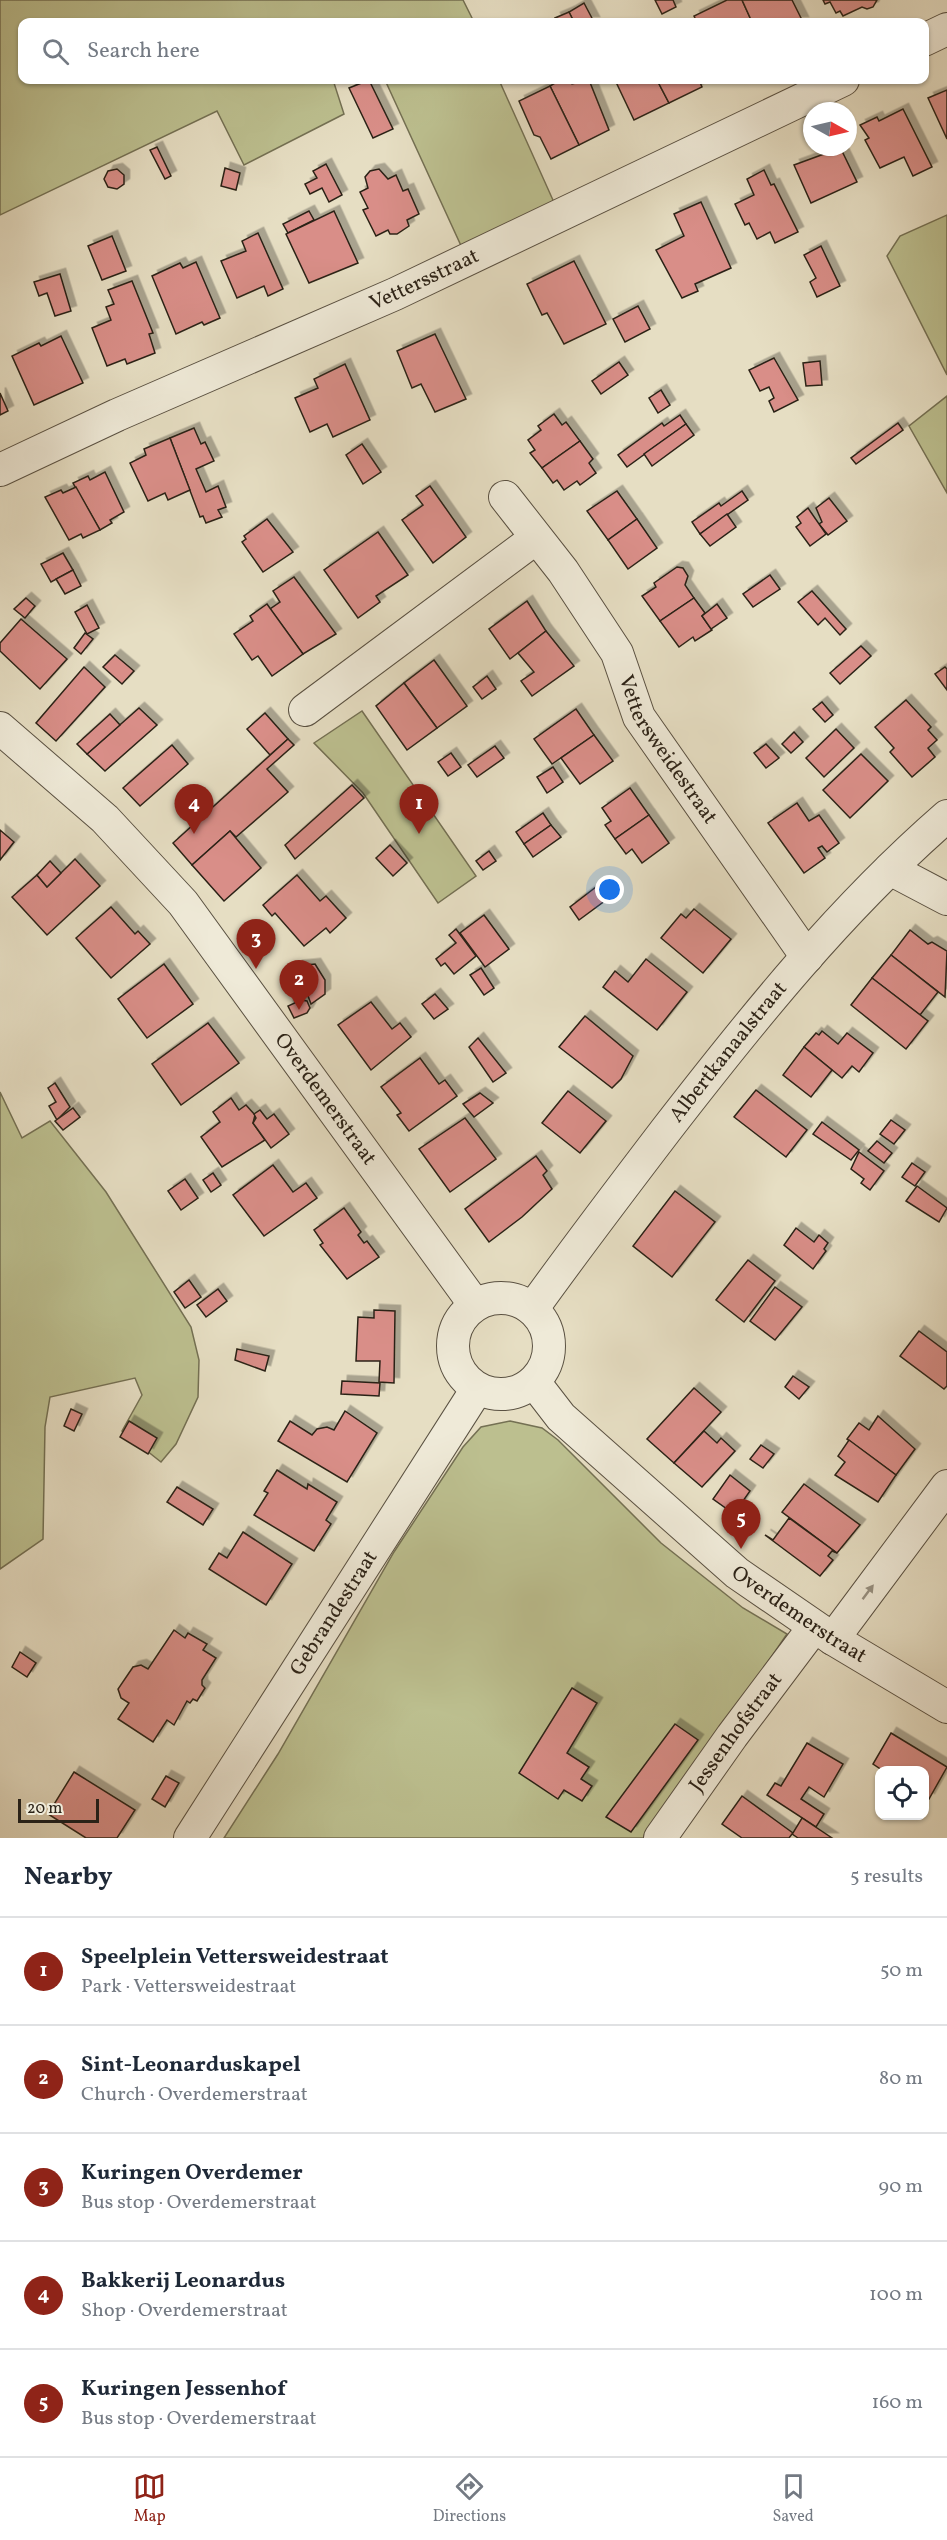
<!DOCTYPE html>
<meta charset="utf-8">
<style>
:root{--surface:#fff;--page:#f2f2f3;--text:#1f2937;--muted:#747a83;--line:#e0e1e3;--accent:#8f2418}
body{margin:0;font-family:Vollkorn,serif;background:var(--page);color:var(--text)}
.controls{position:absolute;right:18px;bottom:18px;display:grid;overflow:hidden;border-radius:12px;box-shadow:0 2px 4px #0004}
.controls button{width:54px;height:54px;display:grid;place-items:center;padding:0;border:0;border-bottom:2px solid var(--line);background:var(--surface);color:var(--text);font:30px sans-serif}
.compass{position:absolute;left:803px;top:102px;width:54px;height:54px;border-radius:50%;background:var(--surface);box-shadow:0 2px 4px #0004;rotate:98deg}
.scale{position:absolute;left:18px;bottom:15px;width:81px;box-sizing:border-box;padding-left:6px;border:3px solid #2b2217;border-top:0;font-size:16px;line-height:21px;white-space:nowrap;color:#2b2217;-webkit-text-stroke:4px #efead8;paint-order:stroke}
.you{position:absolute;left:610px;top:890px;width:21px;height:21px;margin:-15px;border:4px solid #fff;border-radius:50%;background:#1a73e8;box-shadow:0 0 0 9px #1a73e833}
.badge{display:grid;place-items:center;width:39px;height:39px;border-radius:50%;background:var(--accent);color:#fff;font-size:20px;font-weight:700}
.pin{position:absolute;translate:-50% -50px;filter:drop-shadow(0 2px 3px #0008)}
.pin::after{content:'';position:absolute;top:32px;width:21px;height:18px;background:inherit;clip-path:polygon(0 0,100% 0,50% 100%)}
.list{margin:0;padding:0;list-style:none}
h2{display:flex;justify-content:space-between;align-items:center;height:78px;margin:0;padding:0 24px;font-size:26px}
h2 small{font-size:20px;font-weight:400;color:var(--muted)}
.list li{display:grid;grid-template-columns:39px 1fr auto;gap:18px;align-items:center;box-sizing:border-box;height:108px;padding:0 24px;border-top:2px solid var(--line)}
.list b{display:block;font-size:22px;white-space:nowrap}
.list p{margin:0;font-size:20px;white-space:nowrap;color:var(--muted)}
.list em{font-size:20px;font-style:normal;color:var(--muted)}
.icon{flex:none;width:33px;height:33px;fill:none;stroke:currentColor;stroke-width:2;stroke-linecap:round;stroke-linejoin:round}
.map{position:relative;flex:none;width:947px;height:1838px;overflow:hidden}
.search{position:absolute;background:var(--surface);box-shadow:0 2px 4px #0004;left:18px;right:18px;top:18px;height:66px;display:flex;align-items:center;gap:15px;box-sizing:border-box;padding:0 21px;border-radius:12px;color:var(--muted);font-size:22px}
.sheet{height:618px;background:var(--surface)}
nav{display:flex;justify-content:space-around;align-items:center;box-sizing:border-box;height:84px;border-top:2px solid var(--line);background:var(--surface);font-size:16px;color:var(--muted)}
nav a{display:grid;justify-items:center;gap:3px}
nav .on{color:var(--accent)}
.map>svg:first-child{display:block}
.green{fill:#bcbf8f;stroke:#747053;stroke-width:1.5}
.building{fill:#d98e88;stroke:#2b2217;stroke-width:1.5;filter:url(#shadow)}
.lines{fill:none;stroke-linecap:round;stroke-linejoin:round}
.street-casing{stroke:#5a5142;stroke-width:34}
.street{stroke:#efead8;stroke-width:32}
.oneway{fill:#979081}
.labels{text-anchor:middle;dominant-baseline:central;stroke-width:4.5;stroke-linejoin:round;paint-order:stroke}
.street-label{font-size:21px;fill:#2b2217;stroke:#efead8}
</style>
<div class="map">
<svg width="947" height="1838" viewBox="0 0 947 1838">
<defs>
<filter id="shadow"><feDropShadow dx="5.5" dy="-5.5" stdDeviation="0" flood-color="#0004"/></filter>
</defs>
<rect width="100%" height="100%" fill="#e6dec3"/>
<filter id="stains"><feTurbulence type="fractalNoise" baseFrequency=".00333" numOctaves="4"/><feColorMatrix values="0 0 0 0 .2 0 0 0 0 .09 0 0 0 0 .02 0 0 0 .5 -.17"/></filter>
<radialGradient id="worn" r=".72"><stop offset=".6" stop-color="#630" stop-opacity="0"/><stop offset="1" stop-color="#630" stop-opacity=".3"/></radialGradient>
<!-- green -->
<g class="green">
<path d="M0,0H463L474,22H22V80H342L334,83L344,114L244,165L217,111L0,215Z"/>
<path d="M385,80H499L557,209L463,250Z"/>
<path d="M947,215V375L887,256L900,236Z"/>
<path d="M947,396V493L909,426Z"/>
<path d="M362,711L476,876L438,903L363,793L314,743Z"/>
<path d="M0,1092L22,1138L50,1121L106,1192L191,1327L199,1360L198,1397L176,1444L161,1462L122,1431L142,1395L135,1378L50,1397L45,1427L43,1539L0,1569Z"/>
<path d="M510,1421L542,1428L558,1440L661,1543L743,1608L787,1634L648,1838H224L278,1754L394,1552L463,1447L481,1427Z"/>
</g>
<!-- building -->
<g class="building">
<path d="M655,0H673L676,7L662,14Z"/>
<path d="M727,0H742L752,22H697L694,16Z"/>
<path d="M742,0H792L803,22H752Z"/>
<path d="M823,0H877L873,7L867,9L862,7L843,16L840,11L836,13L830,2L825,4Z"/>
<path d="M584,3L594,22H574L569,12Z"/>
<path d="M569,12L574,22H557L555,18Z"/>
<path d="M369,80L393,129L373,138L349,88Z"/>
<path d="M560,80H570L572,84L589,80L609,130L579,145L550,86Z"/>
<path d="M615,80H657L669,103L634,120Z"/>
<path d="M657,80H699L702,87L669,103Z"/>
<path d="M550,86L579,145L551,159L540,137L534,135L519,101Z"/>
<path d="M947,90V139L928,98Z"/>
<path d="M903,109L932,167L913,176L904,157L880,168L865,140L869,138L860,125L877,117L879,121Z"/>
<path d="M157,147L171,176L165,179L150,150Z"/>
<path d="M821,147H840L857,182L811,203L794,165L824,154Z"/>
<path d="M326,164L342,195L329,202L322,188L310,194L305,184L317,178L313,171Z"/>
<path d="M225,168L240,173L236,190L221,186Z"/>
<path d="M117,169L124,175V184L117,189L108,187L104,179L108,171Z"/>
<path d="M379,169L388,179L396,175L403,191L408,189L419,214L407,220L409,226L397,234H390L388,230L376,236L363,210L368,208L360,192L368,188L365,177L370,171Z"/>
<path d="M764,170L771,185L774,184L798,232L775,243L770,232L757,239L749,223L745,225L735,204L754,195L747,179Z"/>
<path d="M701,202L731,268L695,284L698,291L682,298L656,250L684,236L674,214Z"/>
<path d="M309,211L314,220L288,233L283,224Z"/>
<path d="M334,211L358,263L309,283L286,234Z"/>
<path d="M258,233L283,289L268,296L264,286L237,298L221,261L246,251L242,241Z"/>
<path d="M112,236L126,271L102,280L88,246Z"/>
<path d="M821,246L840,286L817,297L810,282L816,278L804,255Z"/>
<path d="M574,261L606,324L564,344L547,313L542,315L527,284Z"/>
<path d="M196,262L220,318L204,325L202,322L176,334L152,276L180,263L183,268Z"/>
<path d="M60,274L71,311L55,316L47,293L39,296L34,282Z"/>
<path d="M132,281L153,333L149,334L155,353L127,364L125,359L107,366L92,328L111,320L106,307L114,304L108,290Z"/>
<path d="M638,306L650,329L625,342L613,319Z"/>
<path d="M435,334L466,399L435,412L421,384L412,388L397,351Z"/>
<path d="M61,336L83,383L34,405L12,356L39,343L41,346Z"/>
<path d="M774,358L798,400L774,412L769,401L774,398L769,387L760,391L749,370Z"/>
<path d="M820,361L822,385L806,386L803,363Z"/>
<path d="M619,362L628,375L601,394L592,381Z"/>
<path d="M345,364L370,420L333,437L327,424L310,432L295,398L318,388L314,379Z"/>
<path d="M661,390L670,405L658,413L649,398Z"/>
<path d="M0,393L8,411L0,415Z"/>
<path d="M554,414L562,425L566,422L580,441L542,468L530,453L535,450L528,440L541,430L538,426Z"/>
<path d="M680,415L686,424L627,467L618,455L662,423L664,426Z"/>
<path d="M898,423L903,430L856,464L851,458Z"/>
<path d="M686,424L694,435L652,466L644,454Z"/>
<path d="M194,428L201,444L205,442L214,461L196,469L206,492L218,486L226,507L218,510L222,517L206,523L203,516L200,517L170,438Z"/>
<path d="M170,438L190,490L168,500L165,493L148,501L130,463L146,455L144,449Z"/>
<path d="M580,441L593,459L589,463L596,473L580,485L577,481L564,490L557,480L553,483L542,468Z"/>
<path d="M362,444L381,472L363,484L346,455Z"/>
<path d="M105,472L124,512L110,520L112,523L100,530L73,483L88,476L90,480Z"/>
<path d="M430,486L466,537L433,563L402,520L423,505L416,496Z"/>
<path d="M76,487L100,530L83,538L81,534L69,540L45,497L61,490L63,493Z"/>
<path d="M617,491L637,519L608,540L587,511Z"/>
<path d="M742,491L748,500L700,534L692,522L719,503L721,506Z"/>
<path d="M829,498L847,521L828,535L819,524L822,522L816,508Z"/>
<path d="M808,508L826,534L810,546L796,527L801,523L797,517Z"/>
<path d="M727,514L736,527L710,546L700,534Z"/>
<path d="M267,519L293,552L263,572L242,542L246,539L244,536Z"/>
<path d="M637,519L657,548L628,569L608,540Z"/>
<path d="M378,532L408,575L376,596L380,602L358,618L324,570Z"/>
<path d="M63,553L73,570L51,582L41,564Z"/>
<path d="M677,567L683,568L688,576L685,585L694,598L660,621L642,596L656,587L654,583Z"/>
<path d="M73,570L81,586L65,594L56,579Z"/>
<path d="M770,575L780,589L753,607L743,594Z"/>
<path d="M294,577L336,634L303,654L270,609L280,602L273,591Z"/>
<path d="M812,591L846,629L840,635L825,618L818,625L798,602Z"/>
<path d="M26,598L35,606L25,618L14,609Z"/>
<path d="M694,598L705,613L702,616L712,630L695,641L693,637L679,647L660,621Z"/>
<path d="M527,601L546,631L510,659L489,629Z"/>
<path d="M267,604L303,654L272,676L258,656L252,660L234,634L253,621L250,616Z"/>
<path d="M717,604L727,618L711,629L702,616Z"/>
<path d="M87,605L99,628L87,634L75,612Z"/>
<path d="M21,619L67,659L40,689L0,651V643Z"/>
<path d="M546,631L574,666L532,696L521,681L534,672L518,653Z"/>
<path d="M85,633L93,639L81,654L74,648Z"/>
<path d="M861,646L871,656L840,684L830,673Z"/>
<path d="M115,655L134,671L122,684L103,667Z"/>
<path d="M434,660L467,706L437,728L404,683Z"/>
<path d="M84,667L105,687L56,741L36,723Z"/>
<path d="M945,667L947,669V690L935,674Z"/>
<path d="M487,676L496,689L482,699L473,687Z"/>
<path d="M404,683L437,728L407,750L376,706Z"/>
<path d="M906,700L931,727L928,730L937,740L928,748L935,757L912,777L890,752L894,748L875,727Z"/>
<path d="M822,702L833,715L825,722L813,709Z"/>
<path d="M139,708L157,725L105,771L87,754Z"/>
<path d="M576,709L594,735L552,764L534,739Z"/>
<path d="M265,713L288,739L270,755L247,729Z"/>
<path d="M110,714L120,725L87,754L77,744Z"/>
<path d="M836,729L854,748L824,777L806,758Z"/>
<path d="M794,732L803,742L791,753L782,744Z"/>
<path d="M594,735L613,761L580,784L561,758Z"/>
<path d="M288,739L294,745L267,769L288,792L236,837L230,831L192,865L173,843Z"/>
<path d="M766,744L779,758L766,768L754,753Z"/>
<path d="M172,745L188,764L140,806L123,788Z"/>
<path d="M495,746L504,758L477,777L468,765Z"/>
<path d="M451,753L461,767L448,776L438,762Z"/>
<path d="M861,754L888,781L850,818L823,790Z"/>
<path d="M553,767L563,782L547,793L537,777Z"/>
<path d="M352,785L364,798L295,859L285,845Z"/>
<path d="M630,788L649,815L615,839L605,825L611,821L602,808Z"/>
<path d="M797,803L809,821L819,815L839,843L827,852L822,846L818,848L825,858L804,873L768,823Z"/>
<path d="M543,813L551,825L524,844L516,832Z"/>
<path d="M649,815L669,843L642,863L632,849L626,854L615,839Z"/>
<path d="M551,825L561,837L533,857L524,844Z"/>
<path d="M0,830L14,842L0,860Z"/>
<path d="M230,831L261,868L224,901L192,865Z"/>
<path d="M390,845L407,863L393,876L376,858Z"/>
<path d="M489,851L496,861L483,870L476,861Z"/>
<path d="M75,859L100,886L47,935L12,897L37,875L47,887Z"/>
<path d="M50,861L61,873L47,887L37,875Z"/>
<path d="M297,875L320,901L326,896L346,918L330,933L326,928L304,946L275,913L272,916L263,905Z"/>
<path d="M596,887L606,900L579,920L570,907Z"/>
<path d="M111,907L135,934L138,931L150,944L111,978L76,938Z"/>
<path d="M694,909L731,939L703,973L661,938L681,914L686,918Z"/>
<path d="M484,915L509,949L485,967L460,933Z"/>
<path d="M456,929L476,956L454,974L445,963L441,966L436,959L456,943L449,935Z"/>
<path d="M910,930L928,944L932,942L947,951L945,997L891,955Z"/>
<path d="M891,955L938,992L920,1015L872,978Z"/>
<path d="M646,959L687,992L657,1030L603,987L615,971L628,982Z"/>
<path d="M164,964L193,1004L147,1038L118,999Z"/>
<path d="M315,964L325,980V994L311,1004L297,966Z"/>
<path d="M481,968L494,988L484,995L470,975Z"/>
<path d="M872,978L928,1021L906,1049L851,1005Z"/>
<path d="M435,994L448,1009L434,1019L422,1004Z"/>
<path d="M301,1000L307,1001L310,1008L307,1013L294,1018L288,1006Z"/>
<path d="M371,1002L392,1029L400,1023L411,1037L371,1070L338,1025Z"/>
<path d="M585,1016L633,1056L621,1079L612,1088L559,1047Z"/>
<path d="M208,1023L239,1063L181,1105L152,1064Z"/>
<path d="M822,1031L838,1044L847,1033L873,1053L859,1072L852,1066L842,1078L804,1047L816,1033L819,1035Z"/>
<path d="M478,1038L506,1073L493,1082L469,1047Z"/>
<path d="M804,1047L832,1070L811,1097L783,1075Z"/>
<path d="M420,1058L439,1084L445,1080L457,1096L409,1131L397,1115L401,1113L381,1087Z"/>
<path d="M55,1083L70,1107L57,1120L49,1106L56,1102L48,1088Z"/>
<path d="M756,1090L807,1130L786,1157L734,1117Z"/>
<path d="M568,1091L606,1121L580,1153L542,1123Z"/>
<path d="M480,1093L493,1103L474,1117L463,1104Z"/>
<path d="M231,1098L239,1110L246,1105L255,1115L253,1123L265,1140L222,1167L201,1137L220,1122L213,1112Z"/>
<path d="M73,1108L80,1117L63,1130L55,1121Z"/>
<path d="M260,1110L267,1119L274,1114L289,1134L271,1148L253,1123L256,1118L254,1114Z"/>
<path d="M465,1118L496,1159L450,1192L419,1149Z"/>
<path d="M891,1120L905,1130L894,1144L880,1134Z"/>
<path d="M822,1122L859,1150L851,1160L813,1134Z"/>
<path d="M877,1141L892,1153L884,1163L868,1151Z"/>
<path d="M859,1152L884,1171L870,1190L861,1183L864,1179L851,1169Z"/>
<path d="M536,1156L547,1171L543,1175L552,1189L522,1217L489,1242L465,1209Z"/>
<path d="M912,1163L925,1172L915,1186L902,1177Z"/>
<path d="M273,1165L293,1192L306,1183L317,1198L264,1236L233,1195Z"/>
<path d="M213,1173L221,1185L211,1192L203,1180Z"/>
<path d="M185,1179L198,1198L181,1210L168,1191Z"/>
<path d="M917,1186L947,1208L939,1222L906,1201Z"/>
<path d="M675,1191L715,1222L672,1277L633,1246Z"/>
<path d="M344,1208L361,1232L358,1235L364,1243L367,1241L379,1257L347,1279L320,1245L323,1243L314,1230Z"/>
<path d="M796,1228L814,1242L819,1235L828,1243L824,1249L826,1251L813,1269L784,1245Z"/>
<path d="M748,1260L775,1281L744,1322L716,1300Z"/>
<path d="M189,1280L201,1297L185,1308L174,1292Z"/>
<path d="M775,1287L802,1307L775,1340L750,1321Z"/>
<path d="M218,1289L227,1301L206,1317L197,1305Z"/>
<path d="M374,1310L395,1311L394,1383L379,1382L380,1361H356L358,1317L374,1318Z"/>
<path d="M919,1331L947,1352V1386L944,1389L900,1356Z"/>
<path d="M237,1349L269,1356L265,1371L235,1360Z"/>
<path d="M793,1376L809,1387L799,1399L785,1387Z"/>
<path d="M342,1381L380,1383L379,1396L341,1394Z"/>
<path d="M694,1388L721,1412L674,1463L647,1439Z"/>
<path d="M71,1409L82,1414L74,1431L64,1426Z"/>
<path d="M345,1411L377,1433L347,1482L278,1441L290,1421L312,1435L317,1429L327,1427L334,1430Z"/>
<path d="M878,1416L915,1449L896,1475L847,1439L859,1423L869,1430Z"/>
<path d="M129,1421L157,1438L148,1454L120,1437Z"/>
<path d="M704,1431L717,1443L721,1438L735,1451L702,1487L674,1463Z"/>
<path d="M849,1440L896,1475L878,1502L835,1475L845,1462L838,1456Z"/>
<path d="M761,1445L774,1454L763,1468L750,1459Z"/>
<path d="M277,1470L307,1489L308,1484L337,1502L326,1520L331,1524L314,1551L254,1515L268,1493L264,1491Z"/>
<path d="M730,1475L750,1491L734,1514L713,1499Z"/>
<path d="M804,1484L860,1525L837,1553L782,1512Z"/>
<path d="M177,1487L213,1509L203,1525L167,1502Z"/>
<path d="M789,1518L837,1553L832,1551L828,1556L833,1560L820,1576L765,1535L773,1540Z"/>
<path d="M243,1532L292,1564L266,1605L209,1569L219,1553L227,1558Z"/>
<path d="M174,1630L185,1638L188,1633L207,1644L203,1650L216,1658L202,1680V1685L205,1688L197,1701L193,1699L190,1703L187,1701L174,1725L167,1720L153,1742L118,1719L129,1703L121,1698L118,1689L133,1667L141,1665L148,1669Z"/>
<path d="M20,1652L36,1663L27,1677L12,1667Z"/>
<path d="M572,1688L597,1703L567,1753L589,1767L581,1779L592,1786L582,1801L564,1790L558,1799L519,1773Z"/>
<path d="M675,1724L698,1740L631,1832L606,1817Z"/>
<path d="M891,1733L947,1767L929,1799L924,1796V1770H882L873,1764Z"/>
<path d="M807,1743L843,1764L824,1797L809,1787L801,1799L824,1814L816,1827L767,1795L775,1783L781,1786Z"/>
<path d="M74,1772L135,1810L117,1838H86L48,1814Z"/>
<path d="M166,1776L179,1783L165,1807L152,1799Z"/>
<path d="M742,1796L793,1833L802,1818L832,1838H798L792,1834L789,1838H742L722,1824Z"/>
</g>
<g class="lines">
<!-- street casing -->
<g class="street-casing">
<g id="street">
<path d="M924,40L947,29"/>
<path id="s1" d="M0,470L117,415L395,294L843,80"/>
<path id="s2" d="M505,497L563,571L617,653L639,717L807,957"/>
<path d="M305,710L536,538"/>
<path id="s3" d="M0,728L105,819L183,903L475,1305"/>
<path d="M890,869L947,899"/>
<circle cx="501" cy="1346" r="48"/>
<path id="s4" d="M533,1308C576,1248 621,1189 666,1130C752,1019 840,909 947,816"/>
<path id="s5" d="M534,1382L561,1417L737,1573L833,1639L947,1707"/>
<path d="M833,1639L947,1486"/>
<path id="s6" d="M190,1838L477,1389"/>
<path id="s7" d="M660,1838L732,1736L814,1627"/>
</g>
</g>
<!-- street -->
<use href="#street" class="street"/>
</g>
<!-- one-way arrows -->
<defs><path id="oneway-solid" d="M-6-.8H1V-3.2L6.5 0L1 3.2V.8H-6Z" transform="scale(1.5)"/></defs>
<use class="oneway" href="#oneway-solid" transform="translate(868 1592) rotate(-53)"/>
<g class="labels">
<!-- street labels -->
<g class="street-label">
<text stroke="none"><textPath href="#s1" startOffset="465">Vettersstraat</textPath></text>
<text stroke="none"><textPath href="#s2" startOffset="302">Vettersweidestraat</textPath></text>
<text stroke="none"><textPath href="#s4" startOffset="322">Albertkanaalstraat</textPath></text>
<text stroke="none"><textPath href="#s3" startOffset="496">Overdemerstraat</textPath></text>
<text stroke="none"><textPath href="#s6" startOffset="267">Gebrandestraat</textPath></text>
<text stroke="none"><textPath href="#s5" startOffset="354">Overdemerstraat</textPath></text>
<text stroke="none"><textPath href="#s7" startOffset="130">Jessenhofstraat</textPath></text>
</g>
</g>
<rect width="100%" height="100%" filter="url(#stains)"/>
<rect width="100%" height="100%" fill="url(#worn)"/>
</svg>
<div class="controls">
<button><svg class="icon" aria-label="locate" viewBox="0 0 24 24"><circle cx="12" cy="12" r="6"/><path d="M12 2v4M12 18v4M2 12h4M18 12h4"/></svg></button>
</div>
<svg class="compass" viewBox="-18 -18 36 36"><path d="M0-13l5 13h-10z" fill="#e53935"/><path d="M0 13l5-13h-10z" fill="#747a83"/></svg>
<div class="scale">20 m</div>
<div class="you"></div>
<div class="pin badge" style="left:419px;top:834px">1</div>
<div class="pin badge" style="left:299px;top:1010px">2</div>
<div class="pin badge" style="left:256px;top:969px">3</div>
<div class="pin badge" style="left:194px;top:834px">4</div>
<div class="pin badge" style="left:741px;top:1549px">5</div>
<div class="search"><svg class="icon" aria-label="search" viewBox="0 0 24 24"><circle cx="10" cy="10" r="6"/><path d="M15 15l6 6"/></svg>Search here</div>
</div>
<section class="sheet">
<h2>Nearby<small>5 results</small></h2>
<ul class="list">
<li><span class="badge">1</span><div><b>Speelplein Vettersweidestraat</b><p>Park · Vettersweidestraat</p></div><em>50 m</em></li>
<li><span class="badge">2</span><div><b>Sint-Leonarduskapel</b><p>Church · Overdemerstraat</p></div><em>80 m</em></li>
<li><span class="badge">3</span><div><b>Kuringen Overdemer</b><p>Bus stop · Overdemerstraat</p></div><em>90 m</em></li>
<li><span class="badge">4</span><div><b>Bakkerij Leonardus</b><p>Shop · Overdemerstraat</p></div><em>100 m</em></li>
<li><span class="badge">5</span><div><b>Kuringen Jessenhof</b><p>Bus stop · Overdemerstraat</p></div><em>160 m</em></li>
</ul>
</section>
<nav>
<a class="on"><svg class="icon" aria-label="map" viewBox="0 0 24 24"><path d="M3 6l6-2 6 2 6-2v14l-6 2-6-2-6 2zM9 4v14M15 6v14"/></svg>Map</a>
<a><svg class="icon" aria-label="directions" viewBox="0 0 24 24"><path d="M12 3l9 9-9 9-9-9zM9 14v-3h6M13 9l2 2-2 2"/></svg>Directions</a>
<a><svg class="icon" aria-label="saved" viewBox="0 0 24 24"><path d="M7 4h10v16l-5-4-5 4z"/></svg>Saved</a>
</nav>
